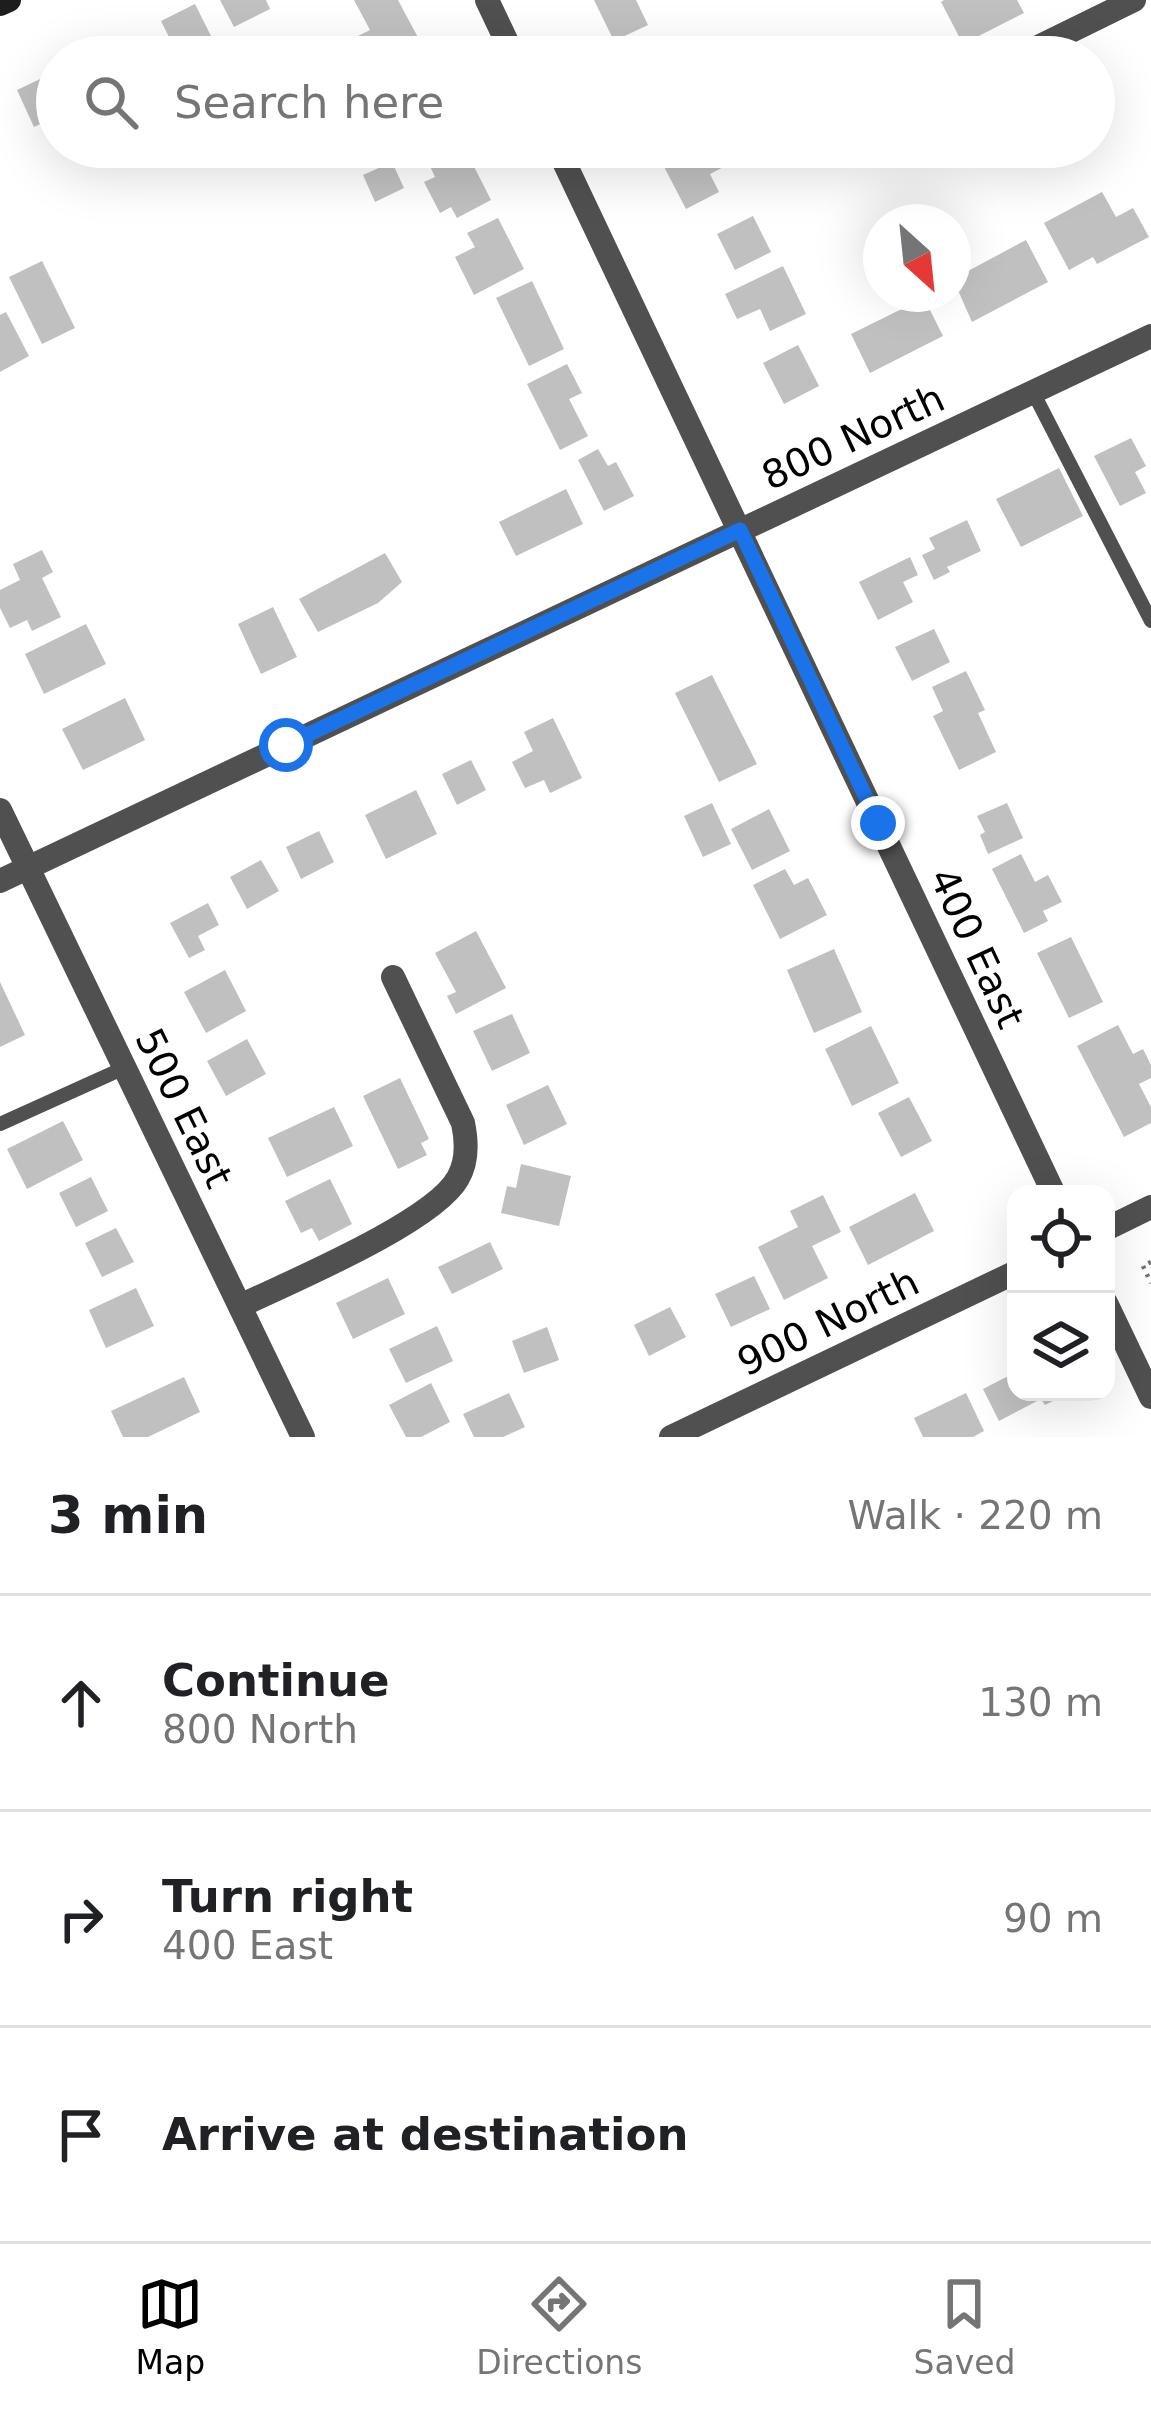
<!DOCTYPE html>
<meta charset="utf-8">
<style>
:root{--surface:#fff;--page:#f6f6f6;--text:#202124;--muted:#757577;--line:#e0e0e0;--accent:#000}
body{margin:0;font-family:"DejaVu Sans",sans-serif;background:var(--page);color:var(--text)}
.controls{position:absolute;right:36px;bottom:36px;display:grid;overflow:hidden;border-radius:24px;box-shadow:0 12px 48px #0002}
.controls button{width:108px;height:108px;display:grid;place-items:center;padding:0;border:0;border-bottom:3px solid var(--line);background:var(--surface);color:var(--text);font:60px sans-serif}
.compass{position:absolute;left:863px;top:204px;width:108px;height:108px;border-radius:50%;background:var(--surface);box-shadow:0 12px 48px #0002;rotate:153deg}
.stop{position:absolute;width:36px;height:36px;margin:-27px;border:9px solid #1a73e8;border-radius:50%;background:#fff}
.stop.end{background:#1a73e8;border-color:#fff;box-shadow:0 3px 12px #0008}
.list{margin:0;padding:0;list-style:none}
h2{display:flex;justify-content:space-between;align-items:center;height:156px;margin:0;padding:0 48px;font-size:51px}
h2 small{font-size:39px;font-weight:400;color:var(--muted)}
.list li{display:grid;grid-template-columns:78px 1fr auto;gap:36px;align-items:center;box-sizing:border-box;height:216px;padding:0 48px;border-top:3px solid var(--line)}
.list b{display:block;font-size:45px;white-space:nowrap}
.list p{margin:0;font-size:39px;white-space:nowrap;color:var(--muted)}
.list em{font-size:39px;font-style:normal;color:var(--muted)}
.icon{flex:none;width:66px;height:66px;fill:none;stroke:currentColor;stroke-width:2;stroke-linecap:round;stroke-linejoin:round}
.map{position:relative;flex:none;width:1151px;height:1437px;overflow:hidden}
.search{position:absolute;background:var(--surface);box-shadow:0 12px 48px #0002;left:36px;right:36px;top:36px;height:132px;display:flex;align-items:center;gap:30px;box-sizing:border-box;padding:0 42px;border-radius:66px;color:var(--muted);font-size:45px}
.sheet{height:804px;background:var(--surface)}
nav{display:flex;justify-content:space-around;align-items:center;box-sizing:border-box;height:168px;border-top:3px solid var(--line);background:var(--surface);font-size:33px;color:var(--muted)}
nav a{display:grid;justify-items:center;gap:6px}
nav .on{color:var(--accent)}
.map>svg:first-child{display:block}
.building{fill:#c0c0c0}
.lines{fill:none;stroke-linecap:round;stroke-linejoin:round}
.path{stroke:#727272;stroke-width:4.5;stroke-dasharray:3 6;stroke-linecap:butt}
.lane{stroke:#505050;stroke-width:14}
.street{stroke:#505050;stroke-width:24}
.secondary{stroke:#1d1d1d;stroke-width:24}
.route{stroke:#1a73e8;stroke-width:15}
.labels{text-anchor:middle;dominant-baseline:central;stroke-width:9;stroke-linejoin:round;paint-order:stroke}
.street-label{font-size:39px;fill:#000;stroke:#fff}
</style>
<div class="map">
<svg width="1151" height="1437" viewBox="0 0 1151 1437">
<rect width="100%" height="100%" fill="#fff"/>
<!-- building -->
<g class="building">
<path d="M220,0H266L270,9L234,27Z"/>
<path d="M354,0H398L422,45L399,57H354L346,42L370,30Z"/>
<path d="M594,0H636L648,25L614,41Z"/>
<path d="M944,0H1017L1024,13L963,44L941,2Z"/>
<path d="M195,4L211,36L177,53L161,21Z"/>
<path d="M112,40L120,57H77Z"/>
<path d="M57,71V116L34,127L17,90Z"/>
<path d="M464,147L491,200L457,218L451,207L440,213L424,182L435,177L429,164Z"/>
<path d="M684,147H728L735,161L710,174L719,192L686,209L660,159Z"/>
<path d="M392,162L404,188L375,202L363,175Z"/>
<path d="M1102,192L1116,217L1133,208L1149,237L1097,264L1093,257L1069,270L1044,223Z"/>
<path d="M753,216L771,252L735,270L717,234Z"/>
<path d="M498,218L524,269L474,295L455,257L475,247L467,233Z"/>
<path d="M1026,240L1048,282L972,322L953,279Z"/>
<path d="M42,261L75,328L42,344L9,277Z"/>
<path d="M783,266L806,314L770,331L760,309L737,319L725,294Z"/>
<path d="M532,281L564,349L529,366L496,298Z"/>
<path d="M924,298L943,336L870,373L851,334Z"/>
<path d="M6,312L29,356L0,372V315Z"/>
<path d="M798,345L819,386L784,404L763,363Z"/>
<path d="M567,364L582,393L569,399L588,436L560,450L527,384Z"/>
<path d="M1131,438L1146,466L1135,472L1146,493L1120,506L1094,456Z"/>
<path d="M598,449L608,466L616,462L634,496L604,511L578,460Z"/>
<path d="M1059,468L1083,516L1021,547L996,499Z"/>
<path d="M566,489L583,524L516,556L499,522Z"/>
<path d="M967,520L981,551L947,567L950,572L934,580L922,555L935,549L929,538Z"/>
<path d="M42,550L53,572L42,578L61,617L32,631L27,620L10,628L0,608V590L20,580L13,564Z"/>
<path d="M385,553L402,582L378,603L318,632L299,599Z"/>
<path d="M910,557L918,575L903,582L913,602L878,620L859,582Z"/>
<path d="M273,607L297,657L261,674L238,624Z"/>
<path d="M86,624L106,664L44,694L25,654Z"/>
<path d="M934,629L950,662L912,681L895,647Z"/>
<path d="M966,671L985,710L978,713L996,752L959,770L933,716L943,711L932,687Z"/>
<path d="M712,675L757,764L719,782L675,693Z"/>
<path d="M125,698L145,740L83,770L62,729Z"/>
<path d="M553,718L582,778L550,793L544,780L525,788L512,762L533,751L524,732Z"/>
<path d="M471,760L486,790L457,805L442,774Z"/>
<path d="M416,790L437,834L386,859L365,815Z"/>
<path d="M712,803L731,844L703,857L684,816Z"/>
<path d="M1007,803L1023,838L988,854L980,835L985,832L977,816Z"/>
<path d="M769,809L790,851L752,870L731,829Z"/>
<path d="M319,831L334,862L301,879L286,847Z"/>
<path d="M1021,854L1035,882L1048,875L1062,902L1043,911L1048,921L1024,933L992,869Z"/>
<path d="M261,860L279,891L247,909L230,877Z"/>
<path d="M785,869L794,885L808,878L827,915L780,939L753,885Z"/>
<path d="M208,903L219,925L198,936L205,950L189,958L170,923Z"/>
<path d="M476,931L506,988L456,1014L447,996L456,992L435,953Z"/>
<path d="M1071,937L1103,1002L1069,1018L1037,953Z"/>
<path d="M834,949L862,1012L814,1033L787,970Z"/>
<path d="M225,970L246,1011L206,1033L184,992Z"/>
<path d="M0,982L25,1035L0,1047Z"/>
<path d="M512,1014L530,1053L492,1071L473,1031Z"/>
<path d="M1118,1025L1133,1054L1143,1049L1151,1065V1078L1139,1084L1151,1107V1123L1124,1137L1077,1046Z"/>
<path d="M871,1026L899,1083L852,1106L825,1049Z"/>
<path d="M247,1039L266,1074L226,1096L207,1061Z"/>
<path d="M400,1078L429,1139L421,1143L427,1155L398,1169L363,1096Z"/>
<path d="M548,1085L567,1124L524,1145L506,1105Z"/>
<path d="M909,1097L932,1141L901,1157L878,1113Z"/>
<path d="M334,1107L353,1146L287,1177L268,1138Z"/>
<path d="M63,1121L83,1160L27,1189L7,1149Z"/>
<path d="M521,1164L571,1176L559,1226L501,1213L507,1186L516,1188Z"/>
<path d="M91,1177L108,1211L76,1227L59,1193Z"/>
<path d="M330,1179L352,1224L319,1241L312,1228L301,1233L285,1201Z"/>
<path d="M915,1193L934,1231L868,1265L849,1227Z"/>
<path d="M823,1195L841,1232L812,1246L828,1278L784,1300L758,1247L798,1227L790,1211Z"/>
<path d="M116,1228L134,1262L102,1277L85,1243Z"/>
<path d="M490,1242L503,1269L452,1294L438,1267Z"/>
<path d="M754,1276L770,1309L731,1327L715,1294Z"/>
<path d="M388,1278L405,1314L353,1339L336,1303Z"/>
<path d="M136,1288L154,1326L106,1348L89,1310Z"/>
<path d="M670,1307L686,1337L649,1356L634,1325Z"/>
<path d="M437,1326L453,1361L406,1383L389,1349Z"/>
<path d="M547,1327L559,1360L524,1373L512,1341Z"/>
<path d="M1016,1372V1392H1071L1045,1405L1041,1399L999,1421L983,1389Z"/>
<path d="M184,1377L200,1412L148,1437H123L111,1411Z"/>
<path d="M431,1383L450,1422L421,1437H406L389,1405Z"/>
<path d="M509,1393L525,1427L503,1437H474L463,1414Z"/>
<path d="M966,1393L984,1431L973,1437H923L914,1418Z"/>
</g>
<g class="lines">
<!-- path -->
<path class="path" d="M1151,1262L1143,1266L1151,1283"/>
<!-- lane -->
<g class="lane">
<path d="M1033,392L1151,621"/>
<path d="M0,1124L124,1068"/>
</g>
<!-- street -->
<g class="street">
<path d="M487,0L514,57"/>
<path d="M1018,57L1134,0"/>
<path d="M557,147L1054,1194"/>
<path d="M0,810L303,1437"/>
<path d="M0,881L1151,336"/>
<path d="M1106,1229L1151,1207"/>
<path d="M1106,1303L1151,1397"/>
<path d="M240,1306C290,1282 434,1222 458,1178C468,1161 467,1142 463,1123L393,977"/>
<path d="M671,1437L1016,1272"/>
</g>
<!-- secondary -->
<path class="secondary" d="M0,4L9,0"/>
</g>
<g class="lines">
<!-- route -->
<path class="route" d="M286,745L740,530L878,823"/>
</g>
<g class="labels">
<!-- street labels -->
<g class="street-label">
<text transform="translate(853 437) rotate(-25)">800 North</text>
<text transform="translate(977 948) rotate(65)">400 East</text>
<text transform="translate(184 1108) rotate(64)">500 East</text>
<text transform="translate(828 1322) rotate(-26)">900 North</text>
</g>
</g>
</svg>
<div class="controls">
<button><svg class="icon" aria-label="locate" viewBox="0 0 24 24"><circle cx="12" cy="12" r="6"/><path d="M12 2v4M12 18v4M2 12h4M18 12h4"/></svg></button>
<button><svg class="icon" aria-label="layers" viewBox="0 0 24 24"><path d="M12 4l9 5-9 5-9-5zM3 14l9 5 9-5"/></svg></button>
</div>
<svg class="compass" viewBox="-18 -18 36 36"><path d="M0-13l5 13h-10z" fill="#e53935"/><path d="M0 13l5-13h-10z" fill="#757577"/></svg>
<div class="stop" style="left:286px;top:745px"></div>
<div class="stop end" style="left:878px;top:823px"></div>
<div class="search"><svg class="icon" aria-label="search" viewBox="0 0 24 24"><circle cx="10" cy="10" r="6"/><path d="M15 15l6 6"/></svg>Search here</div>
</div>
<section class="sheet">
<h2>3 min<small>Walk · 220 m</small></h2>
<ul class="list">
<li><svg class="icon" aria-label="ahead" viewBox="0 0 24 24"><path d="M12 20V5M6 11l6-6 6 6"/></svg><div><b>Continue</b><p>800 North</p></div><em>130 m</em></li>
<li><svg class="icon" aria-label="right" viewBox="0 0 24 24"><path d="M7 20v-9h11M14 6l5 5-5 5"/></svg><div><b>Turn right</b><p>400 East</p></div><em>90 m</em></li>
<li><svg class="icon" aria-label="arrive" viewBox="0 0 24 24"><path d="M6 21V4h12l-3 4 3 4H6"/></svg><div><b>Arrive at destination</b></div></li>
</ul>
</section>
<nav>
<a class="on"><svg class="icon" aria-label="map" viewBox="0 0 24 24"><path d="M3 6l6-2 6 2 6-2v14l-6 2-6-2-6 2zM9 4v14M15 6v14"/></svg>Map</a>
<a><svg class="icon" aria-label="directions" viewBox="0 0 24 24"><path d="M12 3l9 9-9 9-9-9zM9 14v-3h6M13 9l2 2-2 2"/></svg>Directions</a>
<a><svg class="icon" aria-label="saved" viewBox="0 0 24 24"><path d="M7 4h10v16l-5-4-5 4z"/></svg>Saved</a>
</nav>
